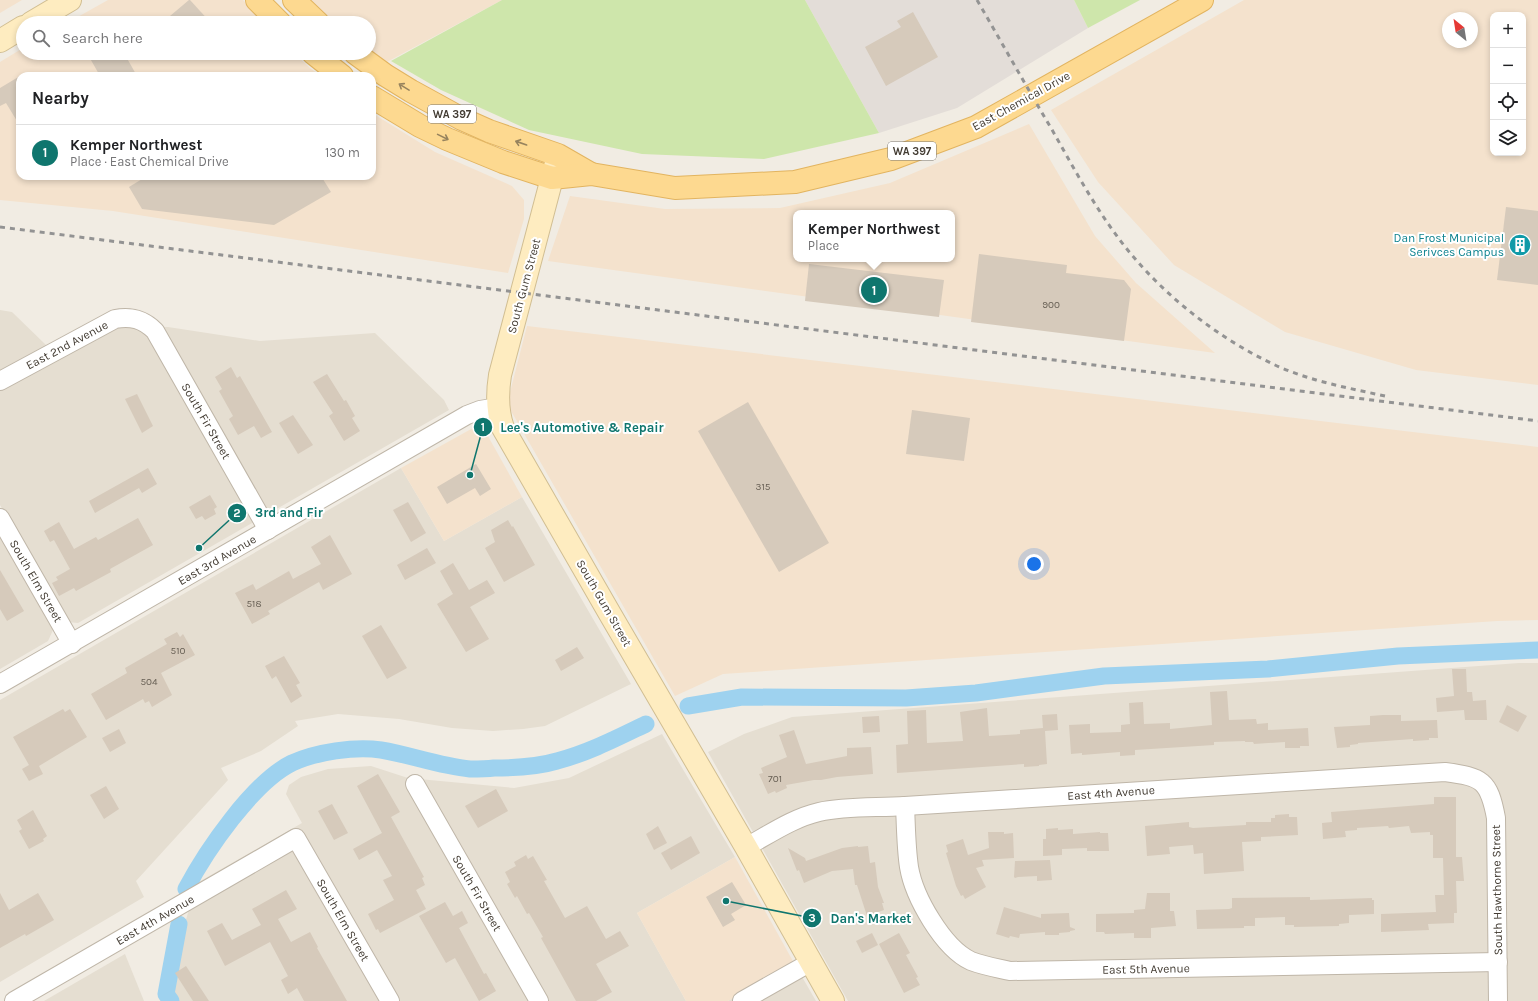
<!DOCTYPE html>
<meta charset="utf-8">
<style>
:root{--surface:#fff;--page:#f2f2f2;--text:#202124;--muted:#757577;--line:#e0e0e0;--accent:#0f766e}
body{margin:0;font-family:Karla,sans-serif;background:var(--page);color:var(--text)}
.controls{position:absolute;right:12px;top:12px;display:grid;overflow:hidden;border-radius:8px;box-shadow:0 2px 6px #0003}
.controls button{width:36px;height:36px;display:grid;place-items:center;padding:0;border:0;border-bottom:1px solid var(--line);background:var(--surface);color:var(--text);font:20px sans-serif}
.compass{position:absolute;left:1442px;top:12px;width:36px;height:36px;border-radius:50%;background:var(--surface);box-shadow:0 2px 6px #0003;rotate:330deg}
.you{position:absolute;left:1034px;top:564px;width:14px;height:14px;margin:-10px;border:3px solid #fff;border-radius:50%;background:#1a73e8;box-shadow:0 0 0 6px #1a73e833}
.badge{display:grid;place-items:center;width:26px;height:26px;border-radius:50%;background:var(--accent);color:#fff;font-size:13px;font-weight:700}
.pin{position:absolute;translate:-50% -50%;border:2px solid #fff;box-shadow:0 1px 4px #0006}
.popup{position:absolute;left:793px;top:210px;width:162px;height:52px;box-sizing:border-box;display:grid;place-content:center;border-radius:8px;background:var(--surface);filter:drop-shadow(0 1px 3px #0005);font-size:13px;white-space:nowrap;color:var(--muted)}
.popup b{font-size:15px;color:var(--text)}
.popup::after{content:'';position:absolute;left:50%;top:100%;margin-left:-8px;border:8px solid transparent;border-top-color:var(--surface)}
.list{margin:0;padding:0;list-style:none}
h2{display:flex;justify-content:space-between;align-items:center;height:52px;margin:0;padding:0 16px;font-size:17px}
h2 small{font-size:13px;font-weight:400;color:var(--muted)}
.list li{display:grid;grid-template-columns:26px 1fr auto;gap:12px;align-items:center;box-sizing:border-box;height:56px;padding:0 16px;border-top:1px solid var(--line)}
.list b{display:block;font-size:15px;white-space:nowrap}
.list p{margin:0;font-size:13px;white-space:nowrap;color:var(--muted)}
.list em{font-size:13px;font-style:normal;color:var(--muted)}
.icon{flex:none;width:22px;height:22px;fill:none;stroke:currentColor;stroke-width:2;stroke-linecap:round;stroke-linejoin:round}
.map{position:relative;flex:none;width:1538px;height:1001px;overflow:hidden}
.search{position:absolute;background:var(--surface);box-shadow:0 2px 6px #0003;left:16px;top:16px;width:360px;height:44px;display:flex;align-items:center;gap:10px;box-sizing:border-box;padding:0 14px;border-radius:22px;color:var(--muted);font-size:15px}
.panel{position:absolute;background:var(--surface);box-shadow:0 2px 6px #0003;left:16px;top:72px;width:360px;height:108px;border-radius:12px}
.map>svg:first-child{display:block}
.residential{fill:#e5ded1}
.commercial{fill:#f4e2cd;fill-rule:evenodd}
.industrial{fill:#e3ddd8}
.green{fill:#cee6ab}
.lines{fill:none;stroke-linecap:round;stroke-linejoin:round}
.canal{stroke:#9ed2ef;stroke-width:17}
.building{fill:#d6cabb}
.minor-casing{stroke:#bfb6a8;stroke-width:20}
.secondary-casing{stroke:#d1be92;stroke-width:24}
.primary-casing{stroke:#e2b460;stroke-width:24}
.minor{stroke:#fff;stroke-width:18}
.secondary{stroke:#feecc0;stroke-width:22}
.primary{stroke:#fdd990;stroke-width:22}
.rail{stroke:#939393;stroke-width:3;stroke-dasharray:5 5;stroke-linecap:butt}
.oneway{stroke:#97835d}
.labels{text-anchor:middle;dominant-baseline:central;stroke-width:4;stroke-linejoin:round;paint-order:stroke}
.number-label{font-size:10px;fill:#686055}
.shield{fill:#fff;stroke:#7b7670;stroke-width:1}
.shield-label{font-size:11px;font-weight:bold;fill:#433c33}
.street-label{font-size:12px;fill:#433c33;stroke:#fff}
.culture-label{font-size:12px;fill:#0d838f;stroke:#fff;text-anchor:end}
.leader{fill:none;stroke:#0f766e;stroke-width:1.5}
.callout-dot{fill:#0f766e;stroke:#fff;stroke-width:1.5}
.mark-label{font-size:12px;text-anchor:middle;font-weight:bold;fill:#fff}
.callout-label{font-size:13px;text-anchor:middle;font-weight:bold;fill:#0f766e;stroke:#fff;stroke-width:4;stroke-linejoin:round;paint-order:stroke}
</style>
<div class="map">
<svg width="1538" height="1001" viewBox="0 0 1538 1001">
<rect width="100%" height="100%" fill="#f1ece3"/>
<!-- residential -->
<g class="residential">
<path d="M0,310L12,312L48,347L0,375Z"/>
<path d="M119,325L168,327L260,341L375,333L444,400L449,410L78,623L68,622L63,616L0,505V389Z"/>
<path d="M401,468L444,541L522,497L631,684L545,726L523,729L493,731L452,728L399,719L338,714L295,721L298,726L261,751L221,768L228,780L136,881L144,897L0,982V700Z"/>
<path d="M0,532L50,623L53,630L48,641L0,669Z"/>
<path d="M1519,663H1538V1001H848L708,752L744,734L792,717Z"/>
<path d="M662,734L735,857L637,913L686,1001H176L172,995L173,973L182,933L197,883L302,823L286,794L289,785L301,777L328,769L371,766L408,778L514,788L569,778Z"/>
<path d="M125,954L144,1001H44Z"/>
<path d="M794,963L816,1001H728Z"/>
</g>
<!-- commercial -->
<g class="commercial">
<path d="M0,0H22L0,13Z"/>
<path d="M108,0H243L263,23H67Z"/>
<path d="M310,0H502L385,63L369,50V23H335Z"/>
<path d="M1244,0H1538V385L1416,370L1285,332L1174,265L1098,182L1051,110ZM1493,15H1523V153H1493ZM1448,18H1472V42H1448Z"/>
<path d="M23,48V53H294L310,68L321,76H20V176H372V113L435,152L512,186L524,200V219L508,273L113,211L0,200V62Z"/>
<path d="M1029,124L1095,236L1136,283L1215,353L548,261L570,196L665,209L780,208L890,183ZM796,213H952V259H796Z"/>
<path d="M527,326L1538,447V620L1497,621L723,674L675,696L507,404Z"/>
<path d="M478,427L484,429L522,497L444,541L401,468L473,428Z"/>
<path d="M735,857L794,963L728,1001H686L637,913Z"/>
</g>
<!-- industrial -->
<path class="industrial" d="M805,0H1074L1088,28L957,108L879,133Z"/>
<!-- green -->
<g class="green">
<path d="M502,0H805L879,133L764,159L642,154L529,130L441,90L391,61Z"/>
<path d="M1074,0H1140L1088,28Z"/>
</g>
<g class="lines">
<!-- canal -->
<g class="canal">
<path d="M688,706L742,697L906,698L976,693L1104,676L1268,669L1398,656L1538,650"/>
<path d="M186,889C206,851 253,782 292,763C316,752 355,746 381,750C411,755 439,766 470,769C478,769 486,769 494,768C515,768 537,767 557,761C588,753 617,738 646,724"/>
<path d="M171,1001L166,994L179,924"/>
</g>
</g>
<!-- building -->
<g class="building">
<path d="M189,0H190L211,23H176L170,16Z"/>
<path d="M913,12L938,57L886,86L865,47L901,27L897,21Z"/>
<path d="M87,53H124L137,76H100Z"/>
<path d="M20,76V126L6,103L0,106V88Z"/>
<path d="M147,176H321L331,192L274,225L142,209L129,187Z"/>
<path d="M1506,207L1538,211V285L1497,280Z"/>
<path d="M979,254L1067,265L1066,273L1124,280L1131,289L1124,341L971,322Z"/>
<path d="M809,264L944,280L939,317L805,301Z"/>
<path d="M231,367L237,378L240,376L272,432L261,438L254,426L238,435L229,419L233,416L219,391L222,389L215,377Z"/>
<path d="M327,374L344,401L346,400L355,416L352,418L360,431L344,441L329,416L333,413L313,382Z"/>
<path d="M137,394L153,426L142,433L125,399Z"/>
<path d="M748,402L829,543L779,572L698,431Z"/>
<path d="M912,410L970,418L964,461L906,454Z"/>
<path d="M293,415L313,445L298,454L279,423Z"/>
<path d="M476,464L491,489L480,496L475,488L447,504L437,487Z"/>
<path d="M148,468L157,484L142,493L139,488L95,513L89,501Z"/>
<path d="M210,495L217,507L214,509L216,514L205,520L202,516L196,519L189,507Z"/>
<path d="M408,502L426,533L411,542L393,510Z"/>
<path d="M138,518L153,545L110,569L111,572L76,591L74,588L59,596L52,583L58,580L56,577L70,569L54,540L50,542L44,531L59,522L74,549L96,537L98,540Z"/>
<path d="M508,520L512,527L513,526L535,565L504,582L485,548L495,542L491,530Z"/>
<path d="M330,535L352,574L323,590L319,582L268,611L270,614L252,624L235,593L253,584L256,590L289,571L293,579L321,564L311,547Z"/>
<path d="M427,548L436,563L405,580L397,565Z"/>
<path d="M453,563L469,590L487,580L495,593L470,607L489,639L466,652L437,604L453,594L440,571Z"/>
<path d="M0,570L24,611L7,621L0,609Z"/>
<path d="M381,625L407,668L387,679L362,636Z"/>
<path d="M177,632L180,637L183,634L195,655L161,673L172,695L152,707L149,701L145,703L143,699L106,720L91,694L127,673L125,668L167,644L164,639Z"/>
<path d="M577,647L584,658L561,671L555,660Z"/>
<path d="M284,656L300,683L296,685L302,696L291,703L276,676L272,679L265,666Z"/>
<path d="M1452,669H1466L1467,692H1472L1473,701L1486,700L1487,720H1465L1464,710L1437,712L1436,698L1454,696Z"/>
<path d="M1227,691L1229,720L1256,719L1257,724L1268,723V730L1308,728L1309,746H1300V748H1285V742L1254,744L1253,742H1245V741L1214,742V745L1135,750V755L1120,756V752L1082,755V753L1071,754L1069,725L1090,724V733L1121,732V725L1130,724L1129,703L1143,702L1144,724L1170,723V729L1212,725L1210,692Z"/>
<path d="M1507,705L1527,716L1518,732L1499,722Z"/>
<path d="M987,708L989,736L1020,734V730L1043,728L1042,715L1057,714L1058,730L1045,731L1047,764L1039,765V766L1024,767V764L897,773L896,745L908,744L907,711L926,710L927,743L963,741L960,712Z"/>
<path d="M63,709L65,712L70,709L87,737L39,766L43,774L29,781L22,769L29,765L13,737Z"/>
<path d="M1383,715H1401V721L1437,720L1438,738H1429V740L1413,741V739L1358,743V744L1350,745V747L1337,748L1334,727L1370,725V716Z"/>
<path d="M879,716L880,732L863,733L862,717Z"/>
<path d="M119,729L126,743L110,752L102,738Z"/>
<path d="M794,730L806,764L847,756V748L871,747L873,774L837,777L821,780H814L786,785L787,788L776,793L775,791L768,794L759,774L763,773L761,768L787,757L779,735Z"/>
<path d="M378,774L400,812L391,817L424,877L422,878L425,885L416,890L426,909L380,933L378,929L376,930L368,914L394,900L383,880L392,876L377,850L359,860L353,849L382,833L357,786Z"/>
<path d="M106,786L119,809L104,819L90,795Z"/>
<path d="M496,789L508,811L478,828L465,806Z"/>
<path d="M1434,797H1456V857H1462L1464,881H1456L1457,913H1454V923L1428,924L1429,930L1381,932V914L1436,912L1435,895H1444L1443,858H1433V835H1430V832L1411,833L1409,826L1389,828L1388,826L1357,828V830L1345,831L1346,837L1323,839L1322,823L1332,822L1331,812L1434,804Z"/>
<path d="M332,804L348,833L334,840L318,811Z"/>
<path d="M33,810L47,836L43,839L44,841L29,849L19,831L22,829L17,820Z"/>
<path d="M1289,814V817H1297L1298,835L1261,837V841L1242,842L1244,871L1204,874L1203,853L1194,854L1193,845L1169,847L1170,854L1147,856L1145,826L1189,822V827L1193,828L1246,825V822H1271V818H1275V815Z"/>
<path d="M658,826L667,843L654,850L646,834Z"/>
<path d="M1058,828V830L1073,829V834L1100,832V833H1108L1109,851H1087V848L1062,849V855L1043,856V839H1046V829Z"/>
<path d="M988,832H1004V834L1013,833L1014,858L982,860L984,866L976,868L986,887L965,899L963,895L961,896L956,886L946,853L948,852L946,845L963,839L968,855L989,848Z"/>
<path d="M691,836L700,853L671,870L661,853Z"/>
<path d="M858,846V847L868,846L870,863L875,862L878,887L884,903H882L884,910L867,916L857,885H855L853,869L832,871L804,883L799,870L797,871L788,848L805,858L806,861L842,848Z"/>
<path d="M526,855L528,859L533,856L547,880L544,881L565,918L587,906L606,939L620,931L629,946L596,964L612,992L596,1001H576L541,938L543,937L529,913L527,914L517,896L515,898L507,884L510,882L505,872L516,866L514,862Z"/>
<path d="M1050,860L1052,880L1037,881V876L1018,877L1015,878L1014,877L1015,861Z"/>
<path d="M732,882L746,905L731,914L735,920L723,927L706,897Z"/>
<path d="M286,890L297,909L278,919L291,942L310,932L318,947L317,948L347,1001H304L297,988L288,994L281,980L288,976L270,942L225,966L207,931L222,923L232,940L261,925L252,909Z"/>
<path d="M0,893L9,910L38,893L54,920L26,936L25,934L0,948Z"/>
<path d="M1147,893H1170V911H1174L1176,926L1151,928V938H1134V933L1105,934L1104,932H1096V914L1134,913V910L1145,909Z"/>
<path d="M1310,897V900L1372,898V900H1374V914L1349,915V923L1339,924V926L1294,927V925H1285V917L1255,918V926H1244V928L1197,929L1196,910L1229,909L1232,908V898Z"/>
<path d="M445,902L453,916L462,911L468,923L459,928L484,974L486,973L496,991L479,1001L455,958L446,963L419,916Z"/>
<path d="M1004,907L1041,918V914L1069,913L1070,927L1075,929V930L1070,931V932L1059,933V935H1045V932L1020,934L1019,938L1010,936L1009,938L996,934Z"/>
<path d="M872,933L878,945L862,953L856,941Z"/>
<path d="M899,933L910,953L906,955L918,977L916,978L920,985L904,993L879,944Z"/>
<path d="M186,966L209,1001H193L175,973Z"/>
</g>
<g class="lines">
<!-- minor casing -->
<g class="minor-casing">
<g id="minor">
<path d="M0,381L115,319C131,316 143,319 155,331L268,530"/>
<path d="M0,518L72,644"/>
<path d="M0,684L467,415L480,410L498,407"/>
<path d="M415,784L539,1001"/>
<path d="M905,806C906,826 906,847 909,867C914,897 943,948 971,961C984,966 997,968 1010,971L1498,962"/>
<path d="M746,847C770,834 793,818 819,812C846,806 877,808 905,806L1445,772C1482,777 1489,780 1496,818L1498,1001"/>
<path d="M14,1001L296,838L390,1001"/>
<path d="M742,1001L811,962"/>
</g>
</g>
<!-- secondary casing -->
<g class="secondary-casing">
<g id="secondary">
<path d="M31,23L70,0"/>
<path d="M0,41L23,27"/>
<path d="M557,159L500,375C497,394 497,411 503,428L610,614L746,847L833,1001"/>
</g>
</g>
<!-- primary casing -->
<g class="primary-casing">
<g id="primary">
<path d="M257,0L280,23"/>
<path d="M294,0L318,23"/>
<path d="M313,53L342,76"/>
<path d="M355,53L385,75L411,91L462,119L489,131L558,155L591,174"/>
<path d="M372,97L420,126L447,139L503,162L552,178L591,174L675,188L795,182L891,159L976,127L1202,0"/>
</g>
</g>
<!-- minor -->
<use href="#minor" class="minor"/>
<!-- secondary -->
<use href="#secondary" class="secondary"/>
<!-- primary -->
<use href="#primary" class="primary"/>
<!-- rail -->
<g class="rail">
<path d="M977,0C1002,43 1026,86 1051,128C1071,163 1090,199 1114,232C1153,287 1213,336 1275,365C1310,381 1348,388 1385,396"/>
<path d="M0,227L1538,421"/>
</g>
</g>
<!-- one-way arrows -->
<defs><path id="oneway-shaft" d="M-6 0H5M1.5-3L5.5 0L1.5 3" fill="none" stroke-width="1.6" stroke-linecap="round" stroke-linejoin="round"/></defs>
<g class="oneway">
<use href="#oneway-shaft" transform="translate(404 87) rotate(-148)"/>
<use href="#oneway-shaft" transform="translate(443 137) rotate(26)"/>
<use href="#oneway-shaft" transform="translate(521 143) rotate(-161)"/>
</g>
<!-- icons -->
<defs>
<g id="building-disc" transform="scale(1.15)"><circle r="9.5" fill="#0f9aa8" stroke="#fff"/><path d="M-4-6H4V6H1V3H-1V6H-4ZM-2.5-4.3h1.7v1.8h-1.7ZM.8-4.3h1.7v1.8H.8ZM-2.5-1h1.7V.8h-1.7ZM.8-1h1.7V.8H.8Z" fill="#fff"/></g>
</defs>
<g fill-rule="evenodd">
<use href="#building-disc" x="1520" y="245"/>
</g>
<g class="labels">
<!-- number labels -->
<g class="number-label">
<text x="1051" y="305">900</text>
<text x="763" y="487">315</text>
<text x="254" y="604">518</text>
<text x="178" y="651">510</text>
<text x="149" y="682">504</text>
<text x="775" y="779">701</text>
</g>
<!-- shield labels -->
<g class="shield">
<rect x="428" y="105" width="48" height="18" rx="3"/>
<rect x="888" y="142" width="48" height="18" rx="3"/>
</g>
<g class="shield-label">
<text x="452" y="114">WA 397</text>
<text x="912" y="151">WA 397</text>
</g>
<!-- street labels -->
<g class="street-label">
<text transform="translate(1021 101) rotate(-29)">East Chemical Drive</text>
<text transform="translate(524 286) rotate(-75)">South Gum Street</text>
<text transform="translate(67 345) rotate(-28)">East 2nd Avenue</text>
<text transform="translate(206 421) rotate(60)">South Fir Street</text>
<text transform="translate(217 560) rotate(-30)">East 3rd Avenue</text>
<text transform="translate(36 581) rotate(60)">South Elm Street</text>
<text transform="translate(604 603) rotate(60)">South Gum Street</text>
<text transform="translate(1111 793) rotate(-4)">East 4th Avenue</text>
<text transform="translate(1497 890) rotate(-91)">South Hawthorne Street</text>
<text transform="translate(477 893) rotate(60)">South Fir Street</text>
<text transform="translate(155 920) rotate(-30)">East 4th Avenue</text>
<text transform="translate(343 920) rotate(60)">South Elm Street</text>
<text transform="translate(1146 969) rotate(-1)">East 5th Avenue</text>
</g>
<!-- culture labels -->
<g class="culture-label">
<text x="1504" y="238">Dan Frost Municipal<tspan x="1504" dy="14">Serivces Campus</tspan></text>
</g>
</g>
<!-- callouts -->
<path class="leader" d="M470 475L483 427M199 548L237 513M726 901L812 918"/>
<g class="callout-dot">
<circle cx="470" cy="475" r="4"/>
<circle cx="199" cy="548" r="4"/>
<circle cx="726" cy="901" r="4"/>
<circle cx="483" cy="427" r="10"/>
<circle cx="237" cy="513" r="10"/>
<circle cx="812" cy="918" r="10"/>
</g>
<g class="mark-label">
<text x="483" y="431">1</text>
<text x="237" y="517">2</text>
<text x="812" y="922">3</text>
</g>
<g class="callout-label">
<text x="582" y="432">Lee's Automotive &amp; Repair</text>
<text x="289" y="517">3rd and Fir</text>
<text x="871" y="923">Dan's Market</text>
</g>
</svg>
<div class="controls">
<button>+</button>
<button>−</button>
<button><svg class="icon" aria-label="locate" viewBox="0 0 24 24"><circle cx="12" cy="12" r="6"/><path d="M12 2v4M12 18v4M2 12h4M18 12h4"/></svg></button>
<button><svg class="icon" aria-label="layers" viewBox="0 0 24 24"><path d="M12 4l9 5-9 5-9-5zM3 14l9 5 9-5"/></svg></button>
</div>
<svg class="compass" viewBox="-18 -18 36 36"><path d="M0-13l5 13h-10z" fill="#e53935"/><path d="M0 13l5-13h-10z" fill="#757577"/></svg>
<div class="you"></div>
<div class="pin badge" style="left:874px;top:290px">1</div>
<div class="popup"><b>Kemper Northwest</b>Place</div>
<div class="search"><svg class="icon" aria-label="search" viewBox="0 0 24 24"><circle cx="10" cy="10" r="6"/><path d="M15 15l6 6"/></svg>Search here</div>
<section class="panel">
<h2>Nearby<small></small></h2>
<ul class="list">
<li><span class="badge">1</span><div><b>Kemper Northwest</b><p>Place · East Chemical Drive</p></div><em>130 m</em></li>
</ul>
</section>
</div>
